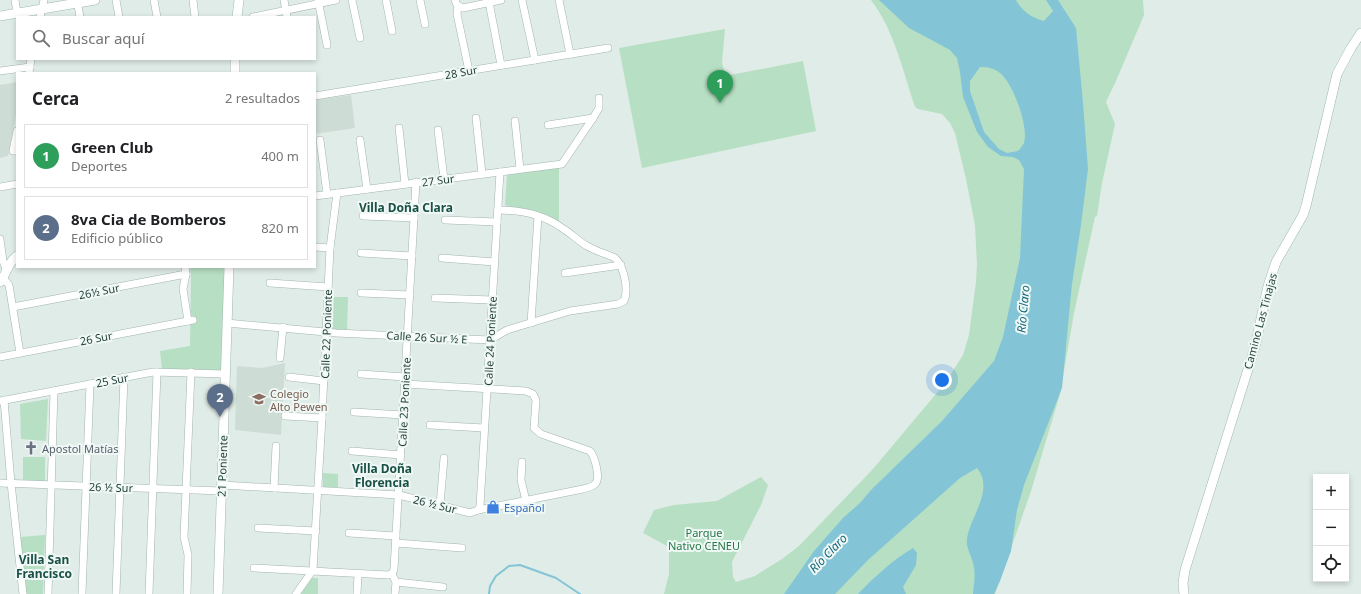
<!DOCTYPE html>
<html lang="es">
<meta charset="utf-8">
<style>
:root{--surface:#fff;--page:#f2f2f2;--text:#202124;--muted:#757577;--line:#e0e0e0;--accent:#834c36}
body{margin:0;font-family:"Noto Sans",sans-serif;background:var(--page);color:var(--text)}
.controls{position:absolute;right:12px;bottom:12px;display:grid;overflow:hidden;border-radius:0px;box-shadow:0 2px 6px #0003}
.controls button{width:36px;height:36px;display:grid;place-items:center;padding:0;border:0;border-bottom:1px solid var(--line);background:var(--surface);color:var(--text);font:20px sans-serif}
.you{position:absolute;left:942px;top:380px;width:14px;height:14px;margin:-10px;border:3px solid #fff;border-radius:50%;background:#1a73e8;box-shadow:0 0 0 6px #1a73e833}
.badge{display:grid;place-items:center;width:26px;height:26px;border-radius:50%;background:var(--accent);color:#fff;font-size:13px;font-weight:700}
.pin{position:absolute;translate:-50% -33px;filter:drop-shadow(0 1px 2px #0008)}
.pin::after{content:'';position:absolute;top:21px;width:14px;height:12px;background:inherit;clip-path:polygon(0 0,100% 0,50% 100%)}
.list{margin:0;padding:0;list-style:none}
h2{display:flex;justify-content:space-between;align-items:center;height:52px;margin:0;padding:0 16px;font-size:17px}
h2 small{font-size:13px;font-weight:400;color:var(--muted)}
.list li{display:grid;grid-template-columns:26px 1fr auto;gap:12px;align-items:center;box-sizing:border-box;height:64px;margin:0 8px 8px;padding:0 8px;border:1px solid var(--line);border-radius:0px}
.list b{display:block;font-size:15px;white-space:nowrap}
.list p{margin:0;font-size:13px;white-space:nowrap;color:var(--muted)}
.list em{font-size:13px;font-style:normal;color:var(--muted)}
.icon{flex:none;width:22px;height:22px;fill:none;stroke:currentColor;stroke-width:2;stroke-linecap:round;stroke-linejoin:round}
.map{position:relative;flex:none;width:1361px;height:594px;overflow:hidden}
.search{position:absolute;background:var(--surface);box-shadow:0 2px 6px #0003;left:16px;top:16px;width:300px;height:44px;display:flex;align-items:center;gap:10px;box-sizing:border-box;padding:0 14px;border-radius:0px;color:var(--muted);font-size:15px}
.panel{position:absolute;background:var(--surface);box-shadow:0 2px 6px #0003;left:16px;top:72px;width:300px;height:196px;border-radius:0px}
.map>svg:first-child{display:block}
.built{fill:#cedcd6}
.green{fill:#b7dfc3}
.water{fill:#83c5d6;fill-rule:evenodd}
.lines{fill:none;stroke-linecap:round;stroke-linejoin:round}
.stream{stroke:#83c5d6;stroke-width:2}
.street-casing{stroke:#a2b4af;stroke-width:8}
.secondary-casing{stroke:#9db9b0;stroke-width:10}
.street{stroke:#fff;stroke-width:7}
.secondary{stroke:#fff;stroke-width:9}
.labels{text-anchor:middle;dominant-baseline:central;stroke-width:4;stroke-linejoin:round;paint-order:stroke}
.street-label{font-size:11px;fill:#1f3e37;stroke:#f0f8f5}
.education-label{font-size:11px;fill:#785e54;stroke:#f0f8f5;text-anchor:start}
.worship-label{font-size:11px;fill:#5b616d;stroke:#f0f8f5;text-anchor:start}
.shop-label{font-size:11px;fill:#366cbe;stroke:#f0f8f5;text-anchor:start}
.park-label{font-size:11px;fill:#267749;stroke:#f0f8f5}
.neighbourhood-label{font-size:12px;font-weight:bold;fill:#1a5146;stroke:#f0f8f5}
.water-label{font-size:12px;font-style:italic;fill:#15687e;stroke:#f0f8f5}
</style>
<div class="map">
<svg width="1361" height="594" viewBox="0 0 1361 594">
<rect width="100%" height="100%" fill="#e0ece7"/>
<!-- built -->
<g class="built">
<path d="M17,82V110L8,156L0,158V85Z"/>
<path d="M351,95L355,128L315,134V100Z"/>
<path d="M285,363L281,435L235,430L237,366L262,368Z"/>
</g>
<!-- green -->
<g class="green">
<path d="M871,0H1143L1144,15L1116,81L1106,102L1115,124L1102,183L1097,216L1095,217L1074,313L1060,394L1031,491L995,594H664L669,574V547L643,533L654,510L674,505L717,501L761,477L768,485L761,505L732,562L733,577L736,582L755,576L782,559L799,546L873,469L946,382L963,355L969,335L976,282L977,265L975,225L966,179L955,133L950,123L942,114L918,109L915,107C903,71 894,30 871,0Z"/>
<path d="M725,29L722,62L725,76L803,61L816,131L642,168L619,48Z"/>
<path d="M559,167V225L534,214L505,205L507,175Z"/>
<path d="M190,267H226L222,370L162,369L160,351L190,346L191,277Z"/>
<path d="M327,297H348L347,332L327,331Z"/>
<path d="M48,399L46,441L21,439L20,404Z"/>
<rect x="23" y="457" width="22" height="24"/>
<path d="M323,473L338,474V487H323Z"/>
<path d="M45,535L43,594H26L20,537Z"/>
<path d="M312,578H318V594H301Z"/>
</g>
<!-- water -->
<g class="water">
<path d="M879,0H1016C1022,11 1032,18 1044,21L1053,11L1046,0H1058L1076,28L1083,103L1088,169L1081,225L1072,284L1062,388L1024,485L1017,510L1011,551L1000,581L994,594H973C974,583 976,574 973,563C971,555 966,548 967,539C970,516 995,490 977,468L960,478L868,560L835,594H784L814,551L843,518L860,503L871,490L942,421L994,361L1003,337L1020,258L1024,169L1019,160L1013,157L1001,156L988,147L977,132L963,97L960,72L957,58L950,50L909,28ZM980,67C988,67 994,68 1000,73C1013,83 1029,127 1024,143C1023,145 1020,149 1018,151L1007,153L999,149L984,132L970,91V81Z"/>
<path d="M913,548L917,553L916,565L903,587L906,594H858C874,577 893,560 913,548Z"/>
</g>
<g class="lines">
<!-- stream -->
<path class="stream" d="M489,594L490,586L496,576L509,566L520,565L556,578L580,594"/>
<!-- street casing -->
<g class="street-casing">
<g id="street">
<path d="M15,0L17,13"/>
<path d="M77,0L80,17"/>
<path d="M116,0L119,17"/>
<path d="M154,0L157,17"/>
<path d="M193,0L195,17"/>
<path d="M284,0L287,17"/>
<path d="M318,0L327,45"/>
<path d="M352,0L360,38"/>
<path d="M386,0L392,31"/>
<path d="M420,0L425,24"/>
<path d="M455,0L457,5L463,8L501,0"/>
<path d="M522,0L535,60"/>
<path d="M559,0L570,54"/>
<path d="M489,2L501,65"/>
<path d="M458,6L457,14L469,71"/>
<path d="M40,17L44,0"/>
<path d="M253,17L336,0"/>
<path d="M0,71L30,67"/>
<path d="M29,73L31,59"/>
<path d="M315,96L608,48"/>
<path d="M476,118L482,174"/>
<path d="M515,121L520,169"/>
<path d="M548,125L593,118"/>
<path d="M399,128L405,184"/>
<path d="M438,130L444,179"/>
<path d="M17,131L13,151H17"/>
<path d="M320,140L327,194"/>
<path d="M360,140L367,189"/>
<path d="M0,187L17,184"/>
<path d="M315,196L562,164L593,118L599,108V98"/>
<path d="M363,216L414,218"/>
<path d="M445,220L497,222"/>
<path d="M0,239L3,261L6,269"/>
<path d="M315,247L330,248"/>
<path d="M361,253L412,256"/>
<path d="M442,258L494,262"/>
<path d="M185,267L186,274L183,289L188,321"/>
<path d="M565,273L621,265"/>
<path d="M3,278L9,285L20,353"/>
<path d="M270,283L328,287"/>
<path d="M361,293L410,295"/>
<path d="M435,298L492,300"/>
<path d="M13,307L186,274"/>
<path d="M227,323L336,333L490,340L507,330L570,311L618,304L624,301C629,290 624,266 615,258C606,254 596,251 587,246C578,241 571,233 562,228C544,215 520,210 498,210"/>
<path d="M531,323L538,216"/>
<path d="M0,357L193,320"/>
<path d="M280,358L283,327"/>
<path d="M361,374L405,377"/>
<path d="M289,377L324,381"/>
<path d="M4,400L11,483L23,594"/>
<path d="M0,401L153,372L225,374"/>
<path d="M354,412L403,415"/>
<path d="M285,416L322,418"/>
<path d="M430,425L484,428"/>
<path d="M352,451L401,455"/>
<path d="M522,462L521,480L526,501"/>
<path d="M0,483L222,491"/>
<path d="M222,485L399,495L470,513L478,510L583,489C587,488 592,487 595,484C601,479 595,457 590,451L541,434L534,428L536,400L533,394L526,391L405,384"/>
<path d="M274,488L276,446"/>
<path d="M440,505L444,458"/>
<path d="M478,510L480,506L500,172"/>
<path d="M258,528L316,531"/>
<path d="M349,533L396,536"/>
<path d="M396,543L462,548"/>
<path d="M254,568L388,575L392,574"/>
<path d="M313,570L322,418L330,248L337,193"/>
<path d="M392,574L394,569L416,182"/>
<path d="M392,574L396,582L443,587"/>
<path d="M48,594L54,391"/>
<path d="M82,594L90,384"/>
<path d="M116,594L124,377"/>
<path d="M149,594L157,372"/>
<path d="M187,594L188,555L184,537L191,372"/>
<path d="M296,594L313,570"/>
<path d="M357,594L358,574"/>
<path d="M395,594L396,582"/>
</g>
</g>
<!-- secondary casing -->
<g class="secondary-casing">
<g id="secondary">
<path d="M0,16L95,0"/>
<path d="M237,17L239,0"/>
<path d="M235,73V59"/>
<path d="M0,282C7,274 7,263 17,256"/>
<path d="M218,594L229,267"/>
<path d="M1184,594L1183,583L1185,570L1255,347L1268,286L1276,262L1303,215L1306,206L1337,74L1351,48L1361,33"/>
</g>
</g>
<!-- street -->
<use href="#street" class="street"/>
<!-- secondary -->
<use href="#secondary" class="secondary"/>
</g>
<!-- icons -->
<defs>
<g id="school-bare" transform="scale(1.08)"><path d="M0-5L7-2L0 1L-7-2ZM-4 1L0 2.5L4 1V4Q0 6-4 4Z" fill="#8d6e63" stroke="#f0f8f5" stroke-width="2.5" paint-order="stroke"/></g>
<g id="church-bare" transform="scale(1.08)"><path d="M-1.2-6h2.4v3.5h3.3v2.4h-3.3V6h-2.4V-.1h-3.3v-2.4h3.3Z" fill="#6b7280" stroke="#f0f8f5" stroke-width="2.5" paint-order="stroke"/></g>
<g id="shop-bare" transform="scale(1.08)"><path d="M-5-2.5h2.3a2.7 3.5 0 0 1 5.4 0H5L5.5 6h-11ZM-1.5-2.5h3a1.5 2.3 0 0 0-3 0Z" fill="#3f7fe0" stroke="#f0f8f5" stroke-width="2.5" paint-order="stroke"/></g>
</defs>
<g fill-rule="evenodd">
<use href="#school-bare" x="259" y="399"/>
<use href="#church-bare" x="31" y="448"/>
<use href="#shop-bare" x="493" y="507"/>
</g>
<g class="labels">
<!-- street labels -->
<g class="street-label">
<text transform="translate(461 72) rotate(-10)">28 Sur</text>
<text transform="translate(438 180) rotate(-7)">27 Sur</text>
<text transform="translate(99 291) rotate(-11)">26½ Sur</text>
<text transform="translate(1260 321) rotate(-75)">Camino Las Tinajas</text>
<text transform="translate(326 334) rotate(-88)">Calle 22 Poniente</text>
<text transform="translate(427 337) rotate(3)">Calle 26 Sur ½ E</text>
<text transform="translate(96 338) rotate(-11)">26 Sur</text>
<text transform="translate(490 341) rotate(-87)">Calle 24 Poniente</text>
<text transform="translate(112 380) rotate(-11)">25 Sur</text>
<text transform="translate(404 402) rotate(-87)">Calle 23 Poniente</text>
<text transform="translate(222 466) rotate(-88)">21 Poniente</text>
<text transform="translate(111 487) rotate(2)">26 ½ Sur</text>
<text transform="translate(435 504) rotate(14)">26 ½ Sur</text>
</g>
<!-- education labels -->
<g class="education-label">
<text x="270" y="393">Colegio<tspan x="270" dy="13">Alto Pewen</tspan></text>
</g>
<!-- worship labels -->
<g class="worship-label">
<text x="42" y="448">Apostol Matías</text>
</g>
<!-- shop labels -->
<g class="shop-label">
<text x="504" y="507">Español</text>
</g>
<!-- park labels -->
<g class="park-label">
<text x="704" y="532">Parque<tspan x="704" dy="13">Nativo CENEU</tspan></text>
</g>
<!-- neighbourhood labels -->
<g class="neighbourhood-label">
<text x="406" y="207">Villa Doña Clara</text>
<text x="382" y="468">Villa Doña<tspan x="382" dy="14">Florencia</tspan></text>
<text x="44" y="559">Villa San<tspan x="44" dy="14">Francisco</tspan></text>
</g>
<!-- water labels -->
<g class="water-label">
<text transform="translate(1023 309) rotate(-85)">Río Claro</text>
<text transform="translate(828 553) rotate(-46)">Río Claro</text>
</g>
</g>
</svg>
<div class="controls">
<button>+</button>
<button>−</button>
<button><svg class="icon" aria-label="locate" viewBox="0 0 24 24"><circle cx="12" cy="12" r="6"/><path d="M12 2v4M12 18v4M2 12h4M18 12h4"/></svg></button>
</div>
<div class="you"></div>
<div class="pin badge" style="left:720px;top:103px;background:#2e9e5b">1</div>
<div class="pin badge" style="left:220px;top:417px;background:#5c6f8a">2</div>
<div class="search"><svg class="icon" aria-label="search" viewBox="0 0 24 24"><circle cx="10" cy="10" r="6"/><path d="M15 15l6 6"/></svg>Buscar aquí</div>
<section class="panel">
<h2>Cerca<small>2 resultados</small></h2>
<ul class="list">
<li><span class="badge" style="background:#2e9e5b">1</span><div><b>Green Club</b><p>Deportes</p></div><em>400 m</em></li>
<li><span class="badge" style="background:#5c6f8a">2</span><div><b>8va Cia de Bomberos</b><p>Edificio público</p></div><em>820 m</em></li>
</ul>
</section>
</div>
